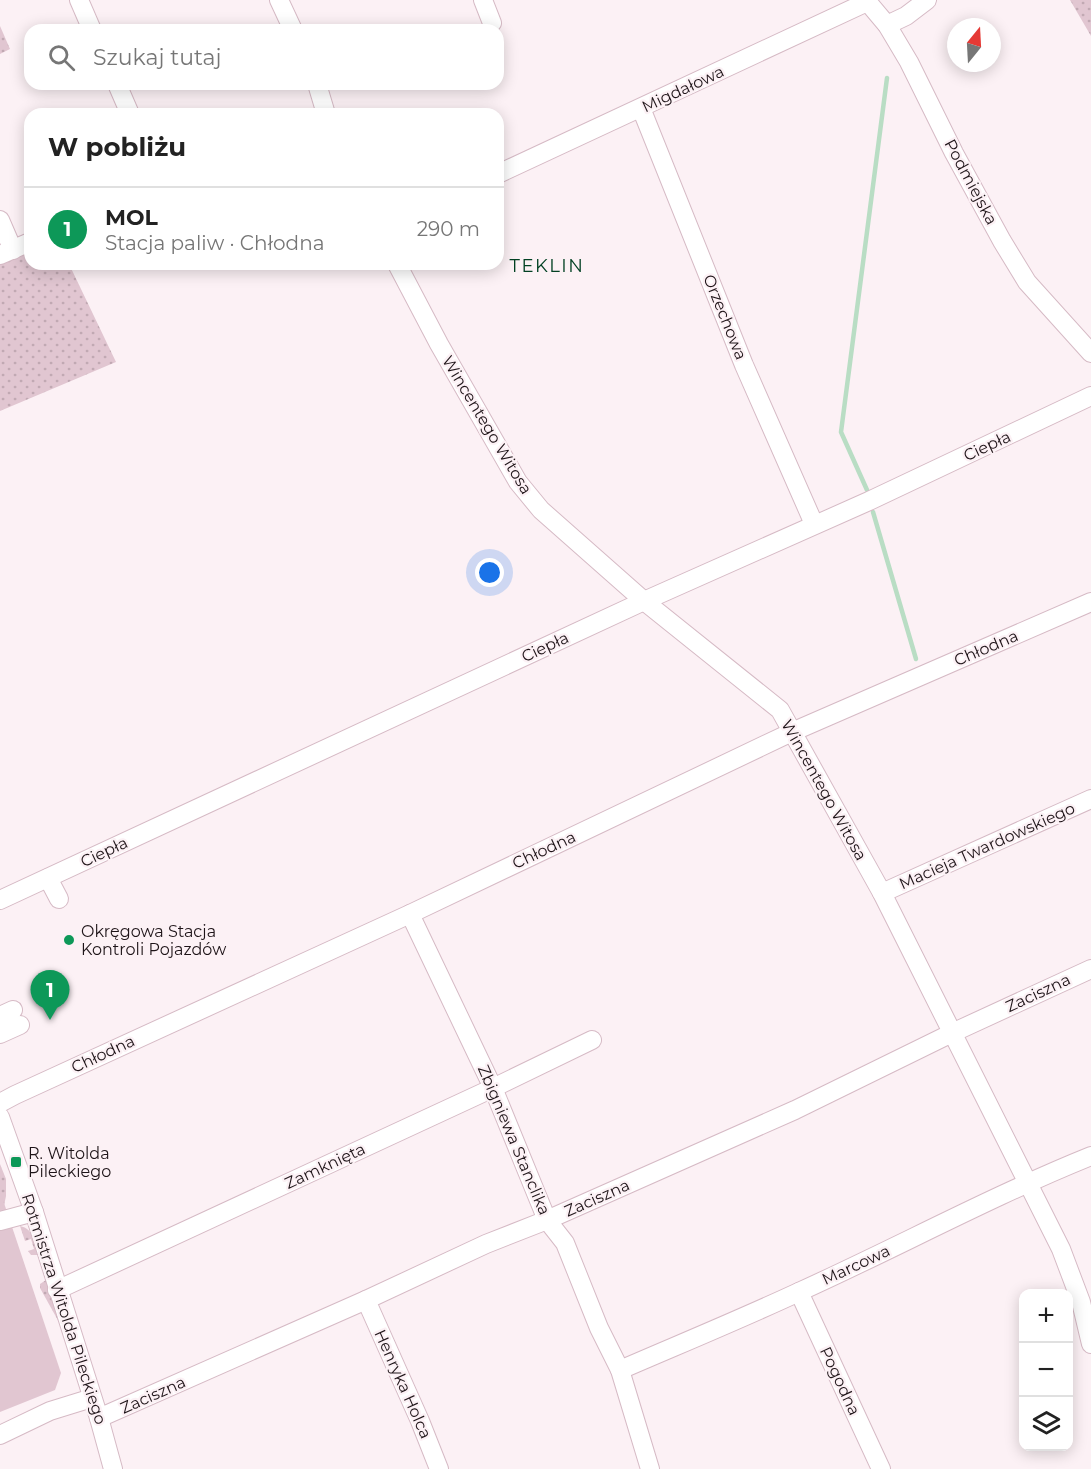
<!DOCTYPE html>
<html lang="pl">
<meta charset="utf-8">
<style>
:root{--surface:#fff;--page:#f2f2f2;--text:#222;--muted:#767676;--line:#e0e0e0;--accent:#0d9858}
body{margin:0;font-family:Montserrat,sans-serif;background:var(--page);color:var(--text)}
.controls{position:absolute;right:18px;bottom:18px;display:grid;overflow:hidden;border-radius:12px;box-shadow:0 3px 15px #0003}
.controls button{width:54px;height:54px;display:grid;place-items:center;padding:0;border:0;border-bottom:2px solid var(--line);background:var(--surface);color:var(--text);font:30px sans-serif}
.compass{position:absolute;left:947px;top:18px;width:54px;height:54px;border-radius:50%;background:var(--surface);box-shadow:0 3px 15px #0003;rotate:18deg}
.you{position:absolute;left:490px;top:573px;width:21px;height:21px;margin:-15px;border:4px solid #fff;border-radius:50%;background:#1a73e8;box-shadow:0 0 0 9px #1a73e833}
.badge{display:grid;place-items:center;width:39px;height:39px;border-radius:50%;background:var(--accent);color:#fff;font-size:20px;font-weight:700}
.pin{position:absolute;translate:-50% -50px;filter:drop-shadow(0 2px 3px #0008)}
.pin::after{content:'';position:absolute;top:32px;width:21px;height:18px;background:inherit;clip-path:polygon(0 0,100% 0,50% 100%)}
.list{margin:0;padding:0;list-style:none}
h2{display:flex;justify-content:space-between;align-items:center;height:78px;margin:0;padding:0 24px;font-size:26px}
h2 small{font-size:20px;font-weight:400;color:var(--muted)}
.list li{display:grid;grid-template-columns:39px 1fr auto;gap:18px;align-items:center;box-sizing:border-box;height:84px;padding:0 24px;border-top:2px solid var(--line)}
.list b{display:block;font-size:22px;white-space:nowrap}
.list p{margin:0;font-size:20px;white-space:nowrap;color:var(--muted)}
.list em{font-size:20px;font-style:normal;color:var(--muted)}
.icon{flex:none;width:33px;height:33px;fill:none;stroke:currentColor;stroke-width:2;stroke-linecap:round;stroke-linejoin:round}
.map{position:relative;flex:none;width:1091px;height:1469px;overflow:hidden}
.search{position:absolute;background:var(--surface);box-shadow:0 3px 15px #0003;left:24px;top:24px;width:480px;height:66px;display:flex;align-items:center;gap:15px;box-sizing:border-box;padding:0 21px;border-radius:18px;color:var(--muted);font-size:22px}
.panel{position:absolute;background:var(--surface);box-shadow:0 3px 15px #0003;left:24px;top:108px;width:480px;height:162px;border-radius:18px}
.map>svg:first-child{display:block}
.grass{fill:url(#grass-dots)}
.pitch{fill:#e1c6d1}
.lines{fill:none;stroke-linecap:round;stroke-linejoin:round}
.stream{stroke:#b9ddc4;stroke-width:4.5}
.minor-casing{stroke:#d6bac5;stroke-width:20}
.minor{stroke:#fff;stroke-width:18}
.poi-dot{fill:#0d9858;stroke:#fcf1f5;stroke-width:2}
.labels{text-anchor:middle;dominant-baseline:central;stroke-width:4.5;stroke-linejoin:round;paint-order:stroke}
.street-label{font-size:16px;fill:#1e1418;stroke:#fcf1f5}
.poi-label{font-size:16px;fill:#1e1418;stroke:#fcf1f5;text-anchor:start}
.neighbourhood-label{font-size:18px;letter-spacing:1.5px;fill:#024123;stroke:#fcf1f5}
</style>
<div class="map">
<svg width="1091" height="1469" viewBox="0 0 1091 1469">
<defs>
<pattern id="grass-dots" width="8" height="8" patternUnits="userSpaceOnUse" patternTransform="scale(1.5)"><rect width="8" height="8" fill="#e1c6d1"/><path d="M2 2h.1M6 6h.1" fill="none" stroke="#c1a9b3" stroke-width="1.8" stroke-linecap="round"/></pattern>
</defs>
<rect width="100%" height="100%" fill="#fcf1f5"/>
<!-- grass -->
<g class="grass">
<path d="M1070,0H1091V36Z"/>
<path d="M0,26L10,49L0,54Z"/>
<path d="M30,249V264H69L116,362L0,411V263Z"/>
<path d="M0,1164L6,1179V1196L2,1216L0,1217Z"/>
<path d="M20,1226C34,1229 35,1243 39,1255H31L28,1251L34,1249L31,1239L25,1241Z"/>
<path d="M46,1280L60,1324L40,1288V1284Z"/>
</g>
<!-- pitch -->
<path class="pitch" d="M0,1191L61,1373L55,1390L0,1412Z"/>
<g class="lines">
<!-- stream -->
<g class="stream">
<path d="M867,490L841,432L887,78"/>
<path d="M873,512L916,659"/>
</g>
<!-- minor casing -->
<g class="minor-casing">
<g id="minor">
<path d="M79,0L92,30"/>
<path d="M279,0L293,30"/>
<path d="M483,0L492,23"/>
<path d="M866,0L887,25L909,62L954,153L1002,241L1027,282L1091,353"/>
<path d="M887,25L906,16L927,0"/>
<path d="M117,84L130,114"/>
<path d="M317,84L326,114"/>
<path d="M641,108L744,365L814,524"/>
<path d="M498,174L867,2"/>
<path d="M0,220L13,250"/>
<path d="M0,255L30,242"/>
<path d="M397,264L439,344L518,482L541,510L644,601L780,710L882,893L1061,1249L1081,1302L1091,1344"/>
<path d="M48,878L59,899"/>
<path d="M882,893L1091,799"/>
<path d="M0,900L644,601L869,501L1091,396"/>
<path d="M410,914L493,1088L547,1220L565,1243L599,1328L620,1370L650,1469"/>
<path d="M0,1016L13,1010"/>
<path d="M0,1034L20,1025"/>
<path d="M0,1103L15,1095L410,914L792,732L1091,602"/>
<path d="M0,1117L34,1212L99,1418L113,1469"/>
<path d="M0,1221L34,1212"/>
<path d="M57,1290L493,1088L592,1040"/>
<path d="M799,1292L881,1469"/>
<path d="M366,1300L420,1421L439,1469"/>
<path d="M620,1370C680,1344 741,1319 801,1291C898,1247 992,1196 1091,1156"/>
<path d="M99,1418L366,1300L486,1244L547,1220L795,1110L952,1033L1091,969"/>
<path d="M0,1435L50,1411L92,1398"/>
</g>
</g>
<!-- minor -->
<use href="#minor" class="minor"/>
</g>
<!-- markers -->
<g class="poi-dot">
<circle cx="69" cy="940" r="6"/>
<rect x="10" y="1156" width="12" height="12" rx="3"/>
</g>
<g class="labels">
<!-- street labels -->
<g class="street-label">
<text transform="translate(683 89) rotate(-25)">Migdałowa</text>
<text transform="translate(971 182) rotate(62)">Podmiejska</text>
<text transform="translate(725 317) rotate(68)">Orzechowa</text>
<text transform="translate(487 425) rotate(59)">Wincentego Witosa</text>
<text transform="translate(987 446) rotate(-25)">Ciepła</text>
<text transform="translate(545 647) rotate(-25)">Ciepła</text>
<text transform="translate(986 648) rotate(-23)">Chłodna</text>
<text transform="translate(824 790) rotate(61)">Wincentego Witosa</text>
<text transform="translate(987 846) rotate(-24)">Macieja Twardowskiego</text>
<text transform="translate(544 850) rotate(-25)">Chłodna</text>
<text transform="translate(104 852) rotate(-25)">Ciepła</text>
<text transform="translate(1038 993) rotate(-25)">Zaciszna</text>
<text transform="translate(103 1054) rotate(-25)">Chłodna</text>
<text transform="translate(514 1140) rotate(67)">Zbigniewa Stanclika</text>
<text transform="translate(325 1166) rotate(-25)">Zamknięta</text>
<text transform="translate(597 1198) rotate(-24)">Zaciszna</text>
<text transform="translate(856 1265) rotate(-25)">Marcowa</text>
<text transform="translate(64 1309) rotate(72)">Rotmistrza Witolda Pileckiego</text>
<text transform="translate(840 1381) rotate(65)">Pogodna</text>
<text transform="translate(403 1384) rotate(66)">Henryka Holca</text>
<text transform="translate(153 1395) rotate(-24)">Zaciszna</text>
</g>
<!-- poi labels -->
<g class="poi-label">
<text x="81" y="931">Okręgowa Stacja<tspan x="81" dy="18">Kontroli Pojazdów</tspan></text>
<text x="28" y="1153">R. Witolda<tspan x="28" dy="18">Pileckiego</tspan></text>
</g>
<!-- neighbourhood labels -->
<g class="neighbourhood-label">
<text x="547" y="266">TEKLIN</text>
</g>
</g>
</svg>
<div class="controls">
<button>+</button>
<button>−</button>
<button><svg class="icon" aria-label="layers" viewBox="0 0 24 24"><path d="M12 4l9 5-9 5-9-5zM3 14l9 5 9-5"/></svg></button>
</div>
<svg class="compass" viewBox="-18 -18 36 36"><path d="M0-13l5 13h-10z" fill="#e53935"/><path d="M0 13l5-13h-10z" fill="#767676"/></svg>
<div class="you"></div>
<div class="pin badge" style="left:50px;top:1020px">1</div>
<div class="search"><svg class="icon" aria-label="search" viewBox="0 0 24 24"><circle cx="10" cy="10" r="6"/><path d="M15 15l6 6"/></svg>Szukaj tutaj</div>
<section class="panel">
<h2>W pobliżu<small></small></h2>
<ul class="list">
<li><span class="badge">1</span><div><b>MOL</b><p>Stacja paliw · Chłodna</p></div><em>290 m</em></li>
</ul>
</section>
</div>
